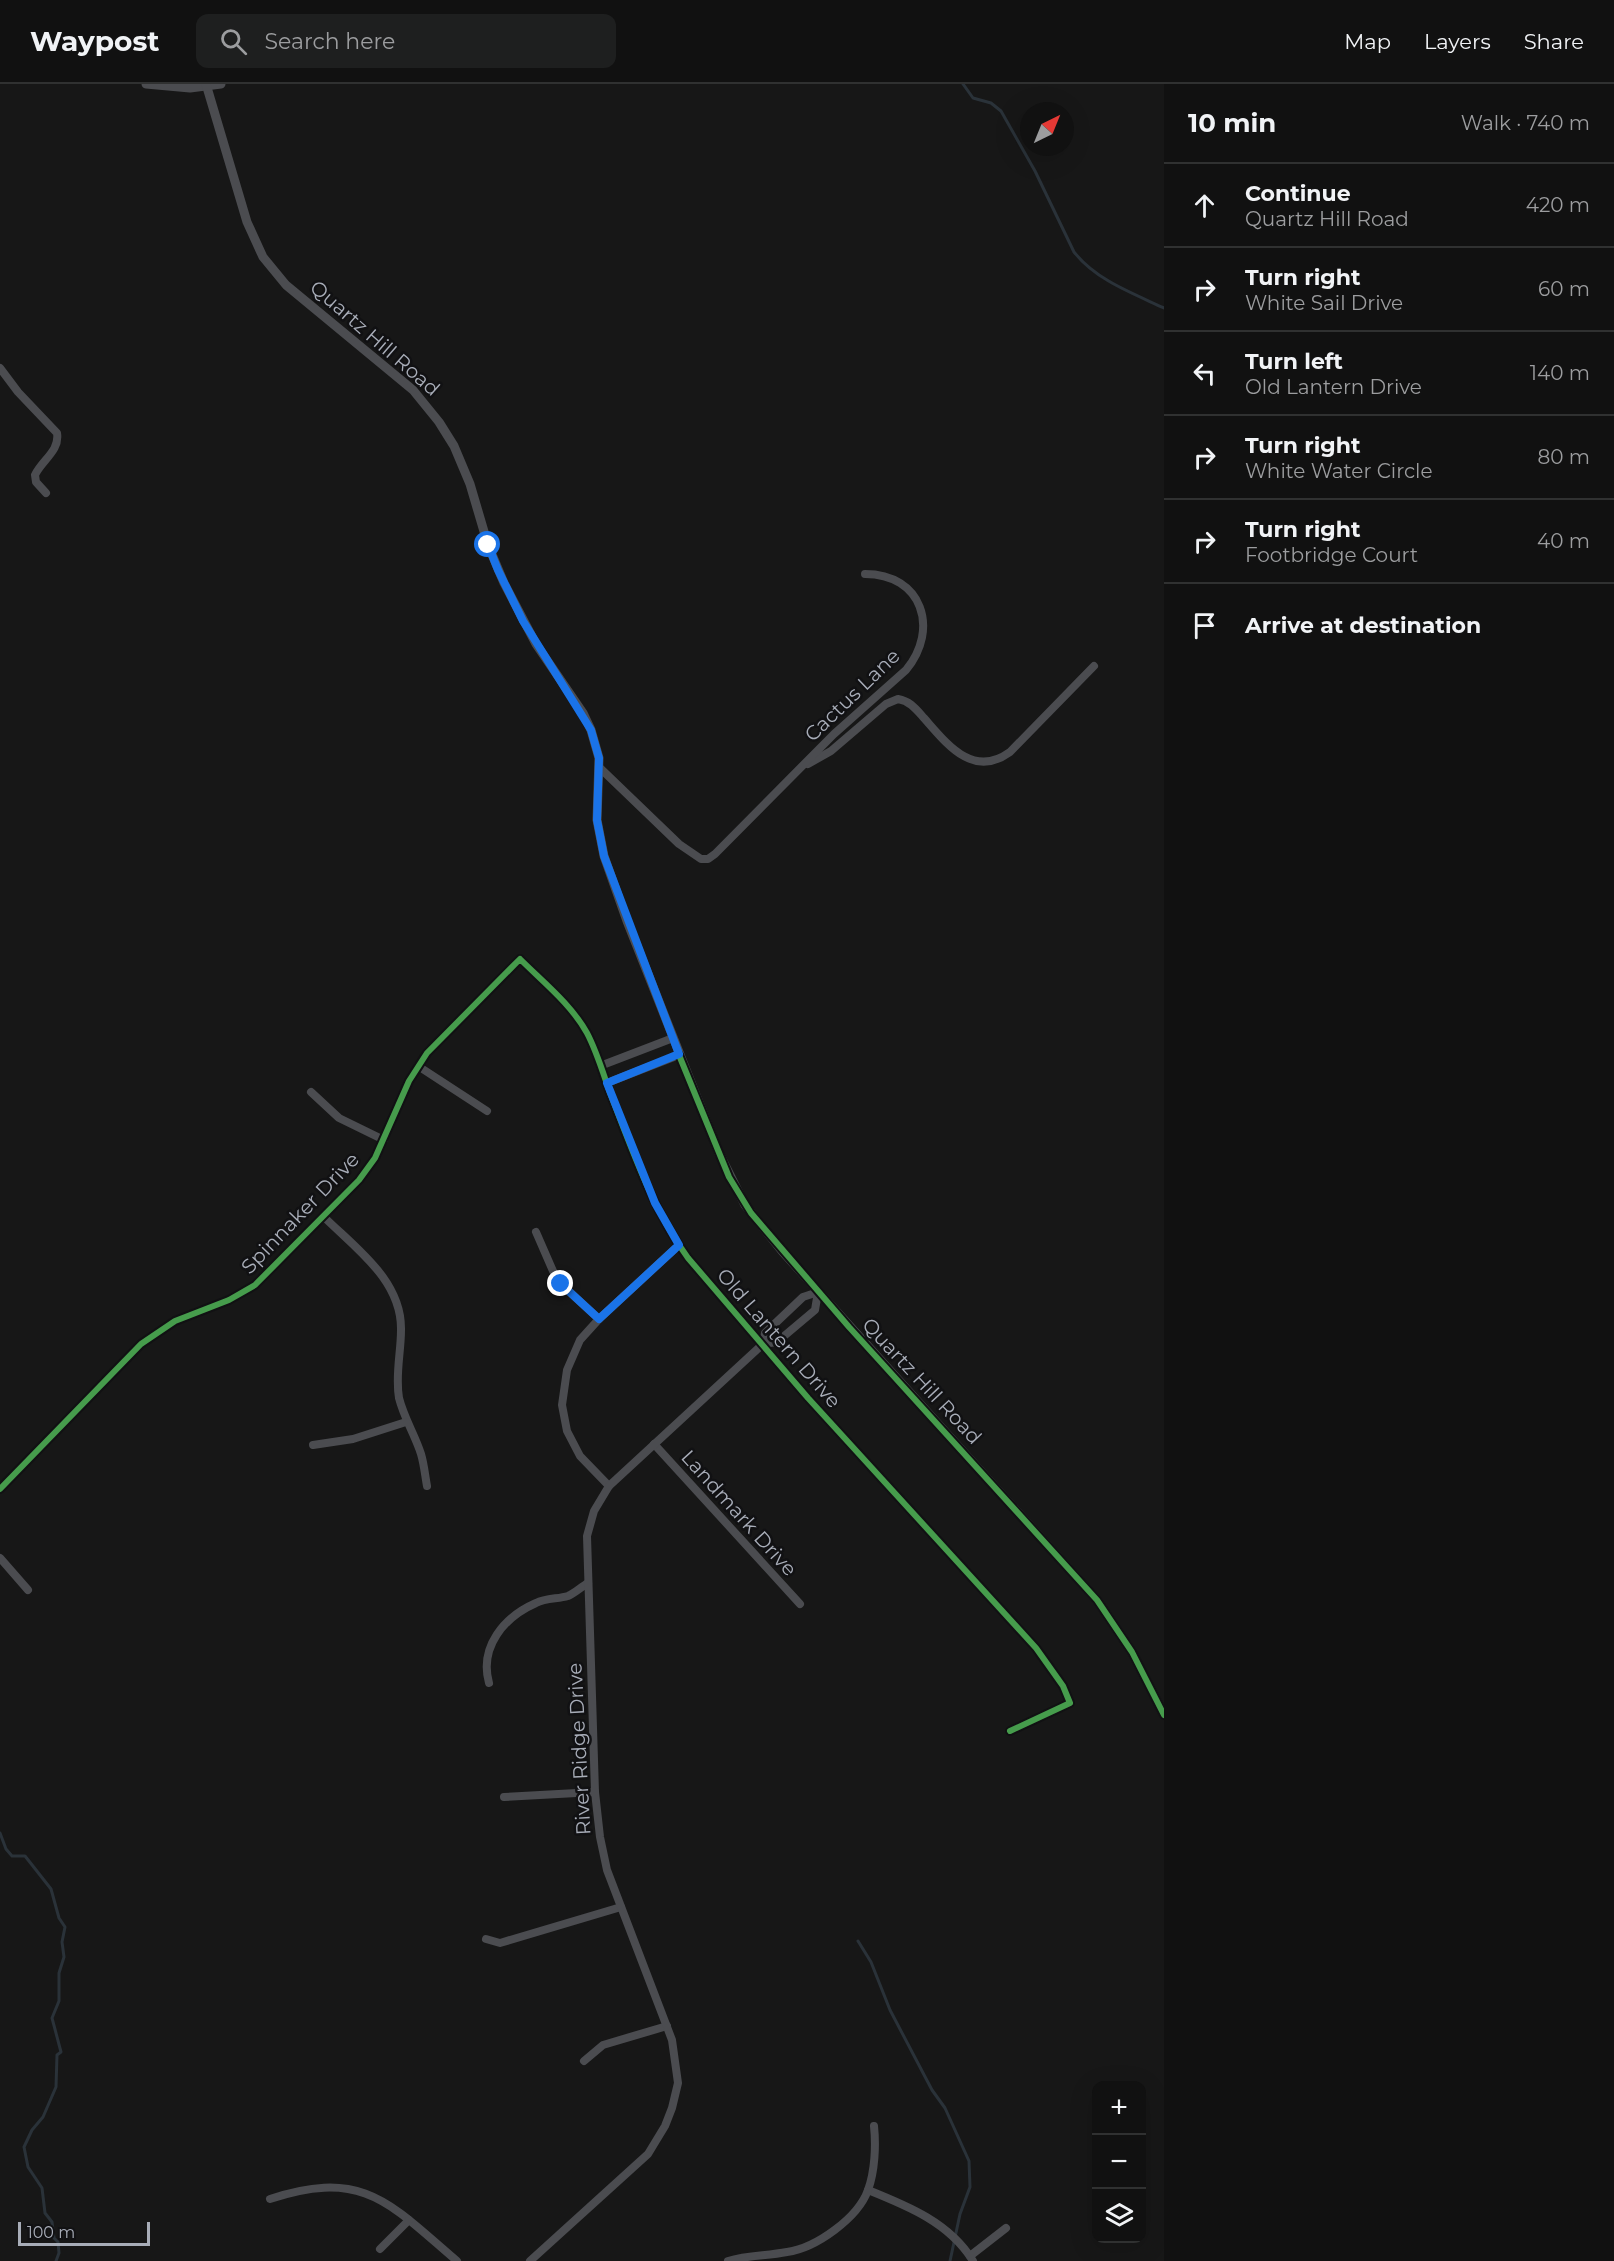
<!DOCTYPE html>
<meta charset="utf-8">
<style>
:root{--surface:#111;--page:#1e1f1f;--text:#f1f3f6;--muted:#9c9d9f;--line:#303131}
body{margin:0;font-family:Montserrat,sans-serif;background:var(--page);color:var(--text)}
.controls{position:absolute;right:18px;bottom:18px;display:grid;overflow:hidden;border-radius:12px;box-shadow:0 6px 24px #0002}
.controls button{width:54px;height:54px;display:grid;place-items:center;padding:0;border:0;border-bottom:2px solid var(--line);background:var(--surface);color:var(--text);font:30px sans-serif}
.compass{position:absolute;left:1020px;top:18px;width:54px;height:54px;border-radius:50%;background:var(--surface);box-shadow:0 6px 24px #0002;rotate:43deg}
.scale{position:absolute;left:18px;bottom:15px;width:132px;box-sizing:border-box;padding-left:6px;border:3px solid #a8adb8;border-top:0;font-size:16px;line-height:21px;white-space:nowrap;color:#a8adb8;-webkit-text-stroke:4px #111113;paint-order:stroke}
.stop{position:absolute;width:18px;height:18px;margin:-14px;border:4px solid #1a73e8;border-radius:50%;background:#fff}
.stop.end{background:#1a73e8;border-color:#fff;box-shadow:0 2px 6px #0008}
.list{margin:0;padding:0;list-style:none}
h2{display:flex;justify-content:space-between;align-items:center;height:78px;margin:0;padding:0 24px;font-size:26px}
h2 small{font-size:20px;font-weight:400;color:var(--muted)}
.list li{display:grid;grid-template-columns:39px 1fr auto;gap:18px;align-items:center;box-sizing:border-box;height:84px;padding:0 24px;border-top:2px solid var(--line)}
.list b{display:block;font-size:22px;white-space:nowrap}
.list p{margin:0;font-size:20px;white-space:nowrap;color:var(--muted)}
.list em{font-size:20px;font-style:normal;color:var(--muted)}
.icon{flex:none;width:33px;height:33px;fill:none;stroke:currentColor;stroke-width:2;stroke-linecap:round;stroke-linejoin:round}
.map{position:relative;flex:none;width:1164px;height:2177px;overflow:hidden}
header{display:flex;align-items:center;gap:36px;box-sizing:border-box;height:84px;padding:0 30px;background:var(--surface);border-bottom:2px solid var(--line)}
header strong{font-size:28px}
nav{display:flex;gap:33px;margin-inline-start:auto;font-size:21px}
.search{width:420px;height:54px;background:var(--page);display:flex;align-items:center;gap:15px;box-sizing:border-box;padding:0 21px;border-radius:12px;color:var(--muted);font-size:22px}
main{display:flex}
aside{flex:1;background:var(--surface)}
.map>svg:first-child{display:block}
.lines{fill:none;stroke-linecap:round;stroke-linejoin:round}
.stream{stroke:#2a3239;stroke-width:3}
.minor{stroke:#4b4c50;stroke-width:8}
.tertiary{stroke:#4b4c50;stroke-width:9}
.cycleway-casing{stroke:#111113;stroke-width:10}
.cycleway{stroke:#469c4c;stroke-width:6}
.route{stroke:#1a73e8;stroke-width:8}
.labels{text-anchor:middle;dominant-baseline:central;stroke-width:5;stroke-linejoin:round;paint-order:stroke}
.street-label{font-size:20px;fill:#a8adb8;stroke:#111113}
</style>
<header>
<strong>Waypost</strong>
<div class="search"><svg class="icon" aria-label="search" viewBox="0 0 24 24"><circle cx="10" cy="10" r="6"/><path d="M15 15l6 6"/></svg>Search here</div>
<nav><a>Map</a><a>Layers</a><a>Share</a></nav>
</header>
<main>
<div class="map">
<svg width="1164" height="2177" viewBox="0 0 1164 2177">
<rect width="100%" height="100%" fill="#171717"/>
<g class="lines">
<!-- stream -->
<g class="stream">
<path d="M963,0L973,14L991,19L1001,27L1035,87L1074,168C1096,196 1132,209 1164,224"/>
<path d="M0,1749L6,1765L12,1772H25L51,1805L59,1834L65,1843L62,1858L64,1873L59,1889V1917L52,1934L61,1968L57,1971L56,2003L43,2033L32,2046L24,2063L28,2083L42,2104L45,2129L52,2138L54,2154L58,2158L59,2169L56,2177"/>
<path d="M858,1857L871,1878L890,1926L932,2006L945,2024L969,2077L970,2103L960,2130L950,2177"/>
</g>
<!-- minor -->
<g class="minor">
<path d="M0,284L18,308L57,349C60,367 42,376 35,391L36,398L46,409"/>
<path d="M808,680L831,667L886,620L898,615C910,617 916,625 924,634C947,660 973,695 1010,668L1094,582"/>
<path d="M600,684L679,760L701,775H708L715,770L834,650L906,586C940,545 922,490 865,490"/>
<path d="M418,982L487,1027"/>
<path d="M600,982L673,954"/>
<path d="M607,999L679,971"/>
<path d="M311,1008L339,1034L384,1056"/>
<path d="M323,1132C355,1164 402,1196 401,1246C401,1269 395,1291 399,1314C404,1334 415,1351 421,1370C424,1380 425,1391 427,1402"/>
<path d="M536,1148L553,1187L561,1200L599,1235"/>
<path d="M763,1260L777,1258L815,1226L818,1208"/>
<path d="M654,1360L800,1520"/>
<path d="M313,1361L353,1355L406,1338"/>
<path d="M609,1402L580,1372L567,1347L562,1321L567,1286L580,1256L599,1235L679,1161"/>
<path d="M0,1405L141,1260L175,1237L229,1216L255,1201L359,1096L375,1074L409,997L427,969L520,875C543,898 571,920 587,949C597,968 603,989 610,1009C632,1065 652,1125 688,1174L808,1314L1036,1564L1063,1602L1070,1619L1010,1647"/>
<path d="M0,1474L28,1506"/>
<path d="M489,1599C479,1563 504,1533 536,1519C546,1514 558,1515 568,1512C575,1509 581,1503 588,1499"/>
<path d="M504,1713L595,1708"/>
<path d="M486,1855L500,1859L621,1823"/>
<path d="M584,1977L603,1961L667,1942"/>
<path d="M868,2106C908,2122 950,2139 973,2177"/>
<path d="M270,2115C364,2084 390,2120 457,2177"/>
<path d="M380,2165L409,2136"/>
<path d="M970,2172L1006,2144"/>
<path d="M530,2177L648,2070L665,2042L672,2024L678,1999L672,1956L607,1786L600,1753L595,1708L587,1452L594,1427L609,1402L763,1260L765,1249L803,1213L818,1208"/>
<path d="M728,2177C748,2171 767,2172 787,2168C816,2164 858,2134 868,2106C875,2087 876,2061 874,2042"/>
</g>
<!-- tertiary -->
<g class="tertiary">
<path d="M146,0L190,4L221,0"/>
<path d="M206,0L247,138L263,173L286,201L413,306L439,338L454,362L470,400L488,461L504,499L536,560L583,629L591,646L599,674L597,736L604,772L627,837L719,1069L745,1121L782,1167L1097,1516L1132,1568L1164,1631"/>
</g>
<!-- cycleway casing -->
<g class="cycleway-casing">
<g id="cycleway">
<path d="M679,971L729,1093L751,1129L849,1243L1097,1516L1132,1568L1164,1631"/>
<path d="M0,1405L141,1260L175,1237L229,1216L255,1201L359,1096L375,1074L409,997L427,969L520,875C543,898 571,920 587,949C597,968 603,989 610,1009C632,1065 652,1125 688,1174L808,1314L1036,1564L1063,1602L1070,1619L1010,1647"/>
</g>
</g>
<!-- cycleway -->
<use href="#cycleway" class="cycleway"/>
</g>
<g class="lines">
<!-- route -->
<path class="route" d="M488,461L498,486L523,537L591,646L599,674L597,736L604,772L679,970L607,999L655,1119L679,1161L599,1235L561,1200"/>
</g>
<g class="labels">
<!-- street labels -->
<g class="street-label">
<text transform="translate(375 254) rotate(41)">Quartz Hill Road</text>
<text transform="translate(852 611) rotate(-44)">Cactus Lane</text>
<text transform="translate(300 1129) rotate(-46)">Spinnaker Drive</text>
<text transform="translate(779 1254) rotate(49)">Old Lantern Drive</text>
<text transform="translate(922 1297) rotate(47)">Quartz Hill Road</text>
<text transform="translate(739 1429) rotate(48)">Landmark Drive</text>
<text transform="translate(579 1665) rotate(-93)">River Ridge Drive</text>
</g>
</g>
</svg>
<div class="controls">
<button>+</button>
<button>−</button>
<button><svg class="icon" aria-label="layers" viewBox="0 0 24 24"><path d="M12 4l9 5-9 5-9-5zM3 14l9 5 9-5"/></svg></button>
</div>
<svg class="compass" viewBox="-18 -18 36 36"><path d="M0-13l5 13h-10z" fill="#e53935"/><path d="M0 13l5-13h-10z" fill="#9c9d9f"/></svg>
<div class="scale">100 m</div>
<div class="stop" style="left:488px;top:461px"></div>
<div class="stop end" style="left:561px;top:1200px"></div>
</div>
<aside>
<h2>10 min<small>Walk · 740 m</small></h2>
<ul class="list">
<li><svg class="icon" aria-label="ahead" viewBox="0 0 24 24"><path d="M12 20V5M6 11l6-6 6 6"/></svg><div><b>Continue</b><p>Quartz Hill Road</p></div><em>420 m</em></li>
<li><svg class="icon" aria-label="right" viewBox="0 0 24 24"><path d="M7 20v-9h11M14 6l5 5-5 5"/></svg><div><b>Turn right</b><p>White Sail Drive</p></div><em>60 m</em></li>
<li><svg class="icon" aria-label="left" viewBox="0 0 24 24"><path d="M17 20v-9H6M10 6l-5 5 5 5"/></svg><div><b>Turn left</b><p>Old Lantern Drive</p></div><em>140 m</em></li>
<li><svg class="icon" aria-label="right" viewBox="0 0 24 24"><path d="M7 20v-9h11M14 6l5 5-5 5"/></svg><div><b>Turn right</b><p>White Water Circle</p></div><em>80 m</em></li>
<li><svg class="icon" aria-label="right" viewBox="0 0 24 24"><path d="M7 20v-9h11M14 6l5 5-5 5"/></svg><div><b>Turn right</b><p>Footbridge Court</p></div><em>40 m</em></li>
<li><svg class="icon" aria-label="arrive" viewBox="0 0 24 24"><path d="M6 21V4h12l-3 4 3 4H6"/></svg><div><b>Arrive at destination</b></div></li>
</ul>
</aside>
</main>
